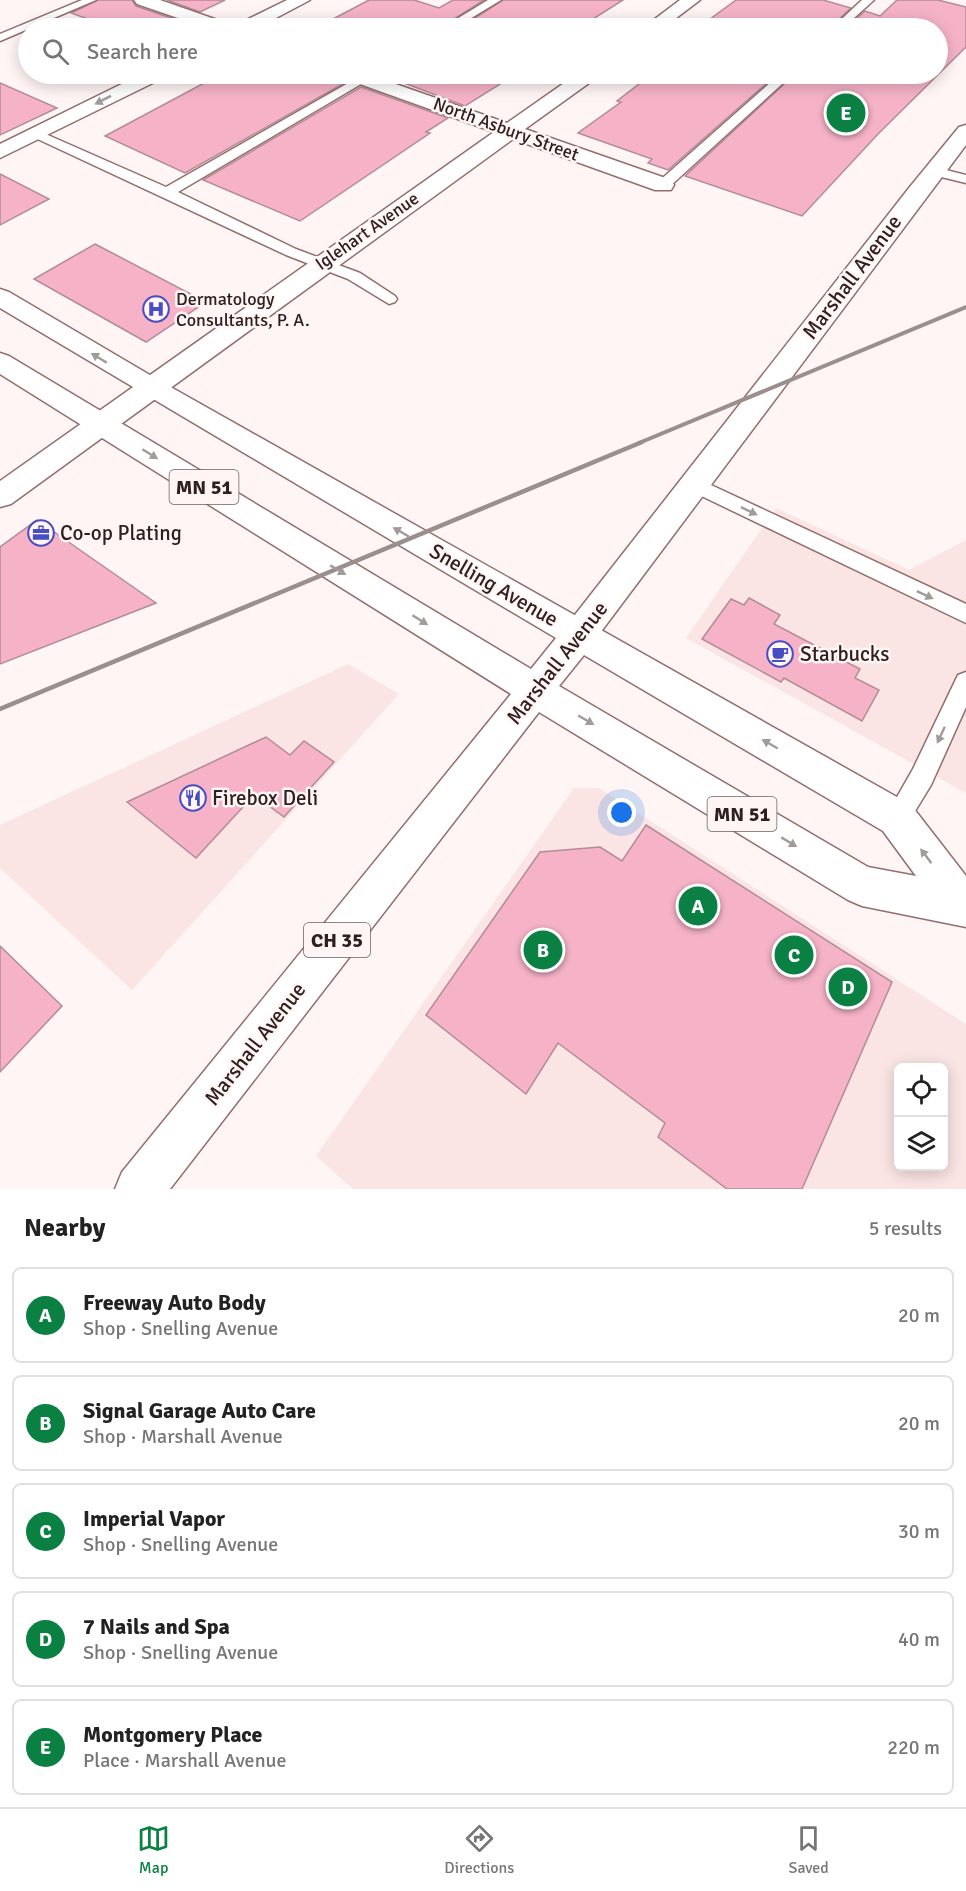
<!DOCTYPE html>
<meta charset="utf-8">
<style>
:root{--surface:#fff;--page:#f6f6f6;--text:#222;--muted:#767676;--line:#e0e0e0;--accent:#0b8043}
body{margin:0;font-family:Signika,sans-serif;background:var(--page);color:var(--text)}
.controls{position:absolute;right:18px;bottom:18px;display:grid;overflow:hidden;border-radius:9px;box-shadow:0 3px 15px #0003}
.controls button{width:54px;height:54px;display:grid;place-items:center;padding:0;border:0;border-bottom:2px solid var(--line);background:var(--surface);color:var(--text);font:30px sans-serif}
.you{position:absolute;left:622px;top:813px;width:21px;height:21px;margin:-15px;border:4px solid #fff;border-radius:50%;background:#1a73e8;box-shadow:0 0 0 9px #1a73e833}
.badge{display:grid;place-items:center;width:39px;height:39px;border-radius:50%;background:var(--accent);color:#fff;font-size:20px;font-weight:700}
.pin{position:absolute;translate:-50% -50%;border:3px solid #fff;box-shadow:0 2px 6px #0006}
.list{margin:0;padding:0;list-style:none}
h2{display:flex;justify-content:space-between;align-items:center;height:78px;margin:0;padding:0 24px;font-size:26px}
h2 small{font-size:20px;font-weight:400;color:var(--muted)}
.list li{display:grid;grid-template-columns:39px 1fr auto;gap:18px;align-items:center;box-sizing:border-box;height:96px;margin:0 12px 12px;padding:0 12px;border:2px solid var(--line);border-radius:9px}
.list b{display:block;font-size:22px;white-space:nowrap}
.list p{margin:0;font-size:20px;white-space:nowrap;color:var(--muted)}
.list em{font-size:20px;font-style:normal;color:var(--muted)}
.icon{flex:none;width:33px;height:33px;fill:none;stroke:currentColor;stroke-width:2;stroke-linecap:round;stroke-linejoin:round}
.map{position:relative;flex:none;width:966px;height:1189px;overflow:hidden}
.search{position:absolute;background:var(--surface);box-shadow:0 3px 15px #0003;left:18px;right:18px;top:18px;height:66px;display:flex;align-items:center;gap:15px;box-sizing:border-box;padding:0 21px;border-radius:33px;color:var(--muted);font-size:22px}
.sheet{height:618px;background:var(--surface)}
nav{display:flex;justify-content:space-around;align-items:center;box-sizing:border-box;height:84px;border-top:2px solid var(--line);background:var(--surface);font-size:16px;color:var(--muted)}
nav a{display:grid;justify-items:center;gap:3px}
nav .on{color:var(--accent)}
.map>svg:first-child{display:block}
.built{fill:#fae4e4;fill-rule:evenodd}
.building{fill:#f6b3c7;stroke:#b28b96;stroke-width:1.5}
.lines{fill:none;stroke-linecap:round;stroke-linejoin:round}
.service-casing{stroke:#946e6d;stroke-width:3}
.minor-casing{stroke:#946e6d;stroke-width:3}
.tertiary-casing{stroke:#946e6d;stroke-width:3}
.primary-casing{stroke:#946e6d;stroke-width:3}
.service{fill:#fff;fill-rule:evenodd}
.minor{fill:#fff;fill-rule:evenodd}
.tertiary{fill:#fff;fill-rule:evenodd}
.primary{fill:#fff;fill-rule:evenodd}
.rail-far1{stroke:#9b8f8e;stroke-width:4}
.rail{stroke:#9b8f8e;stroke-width:4.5}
.oneway{fill:#a19b9a}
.labels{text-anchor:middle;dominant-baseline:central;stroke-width:5;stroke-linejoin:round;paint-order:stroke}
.far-street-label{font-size:18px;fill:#2f201f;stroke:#fef5f4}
.far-poi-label{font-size:18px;fill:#2f201f;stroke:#fef5f4;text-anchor:start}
.shield{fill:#fef5f4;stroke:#6d605f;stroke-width:1.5}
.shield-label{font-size:20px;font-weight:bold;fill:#2f201f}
.street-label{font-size:21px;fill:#2f201f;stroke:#fef5f4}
.poi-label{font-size:21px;fill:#2f201f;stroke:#fef5f4;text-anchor:start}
</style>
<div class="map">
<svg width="966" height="1189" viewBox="0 0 966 1189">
<rect width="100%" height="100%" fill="#fef5f4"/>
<!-- built -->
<g class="built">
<path d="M776,508L909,570L966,540V793L686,638Z"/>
<path d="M348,664L399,694L132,990L0,868V825Z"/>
<path d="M574,788H599L966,1024V1189H353L316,1156ZM898,1068H944V1166H898Z"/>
</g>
<!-- building -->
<g class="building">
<path d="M98,0H132L136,6L180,21L163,28H112L71,13Z"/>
<path d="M167,0H225L200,12Z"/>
<path d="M369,0H414L439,8L453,0H484L440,28H316Z"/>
<path d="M503,0H623L579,28H459Z"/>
<path d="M736,0H823L851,8L830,28H698Z"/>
<path d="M897,0H938L966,7V47L878,134L802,216L685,176L795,74H938V28H846L865,11L880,16Z"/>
<path d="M221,74H338L346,82L185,173L105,136Z"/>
<path d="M380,74H516L465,106Z"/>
<path d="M652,74H777L668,170L648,163L652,159L578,133L621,102L617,101Z"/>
<path d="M0,83L57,108L0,135Z"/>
<path d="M361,87L448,118L426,132L430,133L300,221L203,180Z"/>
<path d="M0,174L49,199L0,225Z"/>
<path d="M95,244L206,302L146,342L34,279Z"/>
<path d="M37,520L156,603L0,664V547Z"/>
<path d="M749,598L780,615L774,624L860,669L855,678L879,690L862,721L784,678L781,682L702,639L731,599L744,605Z"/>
<path d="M266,737L290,755L304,741L334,762L284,817L254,795L196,858L127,802Z"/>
<path d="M646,825L892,982L802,1189H727L658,1137L665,1123L558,1043L526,1094L426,1015L540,852L600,847L622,861Z"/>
<path d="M0,946L62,1006L0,1072Z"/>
</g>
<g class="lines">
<!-- service casing -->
<g class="service-casing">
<g id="service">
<path d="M82,0H96L0,41V34Z"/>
<path d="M488,0H501L455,28H442Z"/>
<path d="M862,0H874L843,28H832Z"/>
<path d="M364,74H378L178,192L296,249L360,273L395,296L397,299L395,302L389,304L348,279L286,255L29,135L36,131L41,132L166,187Z"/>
<path d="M780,74H793L668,188H658V182Z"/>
<path d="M934,167L966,175V183L929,174V168Z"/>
<path d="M696,478L966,604V623L689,490L686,485L689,480Z"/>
<path d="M966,672V707L931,785L906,826L897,830L888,826L885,818L913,769L958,675Z"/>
</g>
</g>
<!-- minor casing -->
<g class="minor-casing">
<g id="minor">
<path d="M134,0H160L229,24L232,28H207L137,4Z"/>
<path d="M287,0H310L257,28H235L238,24Z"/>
<path d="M680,0H700L663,28H643Z"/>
<path d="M142,74H166L163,78L0,158V144Z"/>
<path d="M340,74H367L507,123L577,74H598L596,78L525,129L671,180L674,185L671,190H655L513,139L11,504L0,507V481L494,132L343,78Z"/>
</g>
</g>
<!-- tertiary casing -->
<g class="tertiary-casing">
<path id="tertiary" d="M966,125V145L591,645L579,649L567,645L562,635L567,625L909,188L959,127Z"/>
</g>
<!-- primary casing -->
<g class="primary-casing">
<path id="primary" d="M0,289L9,292L160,381L911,805L966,876V927L862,906L848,900L539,712L170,1189H115L122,1172L511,694L0,374V353L9,356L531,669L556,638L0,308ZM584,655L883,831L916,876L868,867L559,686Z"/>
</g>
<!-- service -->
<use href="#service" class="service"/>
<!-- minor -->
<use href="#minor" class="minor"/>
<!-- tertiary -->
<use href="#tertiary" class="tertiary"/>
<!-- primary -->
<use href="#primary" class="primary"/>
<!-- rail-far1 -->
<path class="rail-far1" d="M639,443L966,307"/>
<!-- rail -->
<path class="rail" d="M0,709L642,442"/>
</g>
<!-- one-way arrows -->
<defs><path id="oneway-solid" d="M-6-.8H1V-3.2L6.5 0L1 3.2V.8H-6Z" transform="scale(1.5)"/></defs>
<g class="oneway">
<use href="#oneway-solid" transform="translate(103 100) rotate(153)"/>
<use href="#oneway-solid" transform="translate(99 358) rotate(-149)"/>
<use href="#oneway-solid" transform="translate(150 454) rotate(32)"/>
<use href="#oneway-solid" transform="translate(749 511) rotate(26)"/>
<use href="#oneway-solid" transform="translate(401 532) rotate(-150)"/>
<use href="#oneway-solid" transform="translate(338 570) rotate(31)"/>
<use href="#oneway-solid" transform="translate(925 595) rotate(25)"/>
<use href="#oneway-solid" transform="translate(420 620) rotate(32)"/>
<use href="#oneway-solid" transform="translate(586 720) rotate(30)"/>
<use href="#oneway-solid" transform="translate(941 735) rotate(115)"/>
<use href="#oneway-solid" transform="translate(770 744) rotate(-150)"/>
<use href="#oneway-solid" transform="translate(789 842) rotate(31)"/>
<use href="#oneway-solid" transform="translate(926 856) rotate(-127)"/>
</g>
<!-- icons -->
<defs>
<g id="hospital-ring" transform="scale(1.35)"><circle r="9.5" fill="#fef5f4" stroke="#474dc3" stroke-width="1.5"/><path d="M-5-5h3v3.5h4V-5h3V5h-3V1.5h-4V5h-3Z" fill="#474dc3"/></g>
<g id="office-ring" transform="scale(1.35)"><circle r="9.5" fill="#fef5f4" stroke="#474dc3" stroke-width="1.5"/><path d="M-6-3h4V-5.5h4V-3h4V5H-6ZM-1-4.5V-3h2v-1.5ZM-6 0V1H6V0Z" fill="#474dc3"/></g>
<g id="cafe-ring" transform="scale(1.35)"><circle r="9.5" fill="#fef5f4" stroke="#474dc3" stroke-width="1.5"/><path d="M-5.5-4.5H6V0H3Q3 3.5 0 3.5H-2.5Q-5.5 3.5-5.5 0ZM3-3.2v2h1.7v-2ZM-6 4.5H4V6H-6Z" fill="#474dc3"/></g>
<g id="restaurant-ring" transform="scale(1.35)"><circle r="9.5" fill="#fef5f4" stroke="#474dc3" stroke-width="1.5"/><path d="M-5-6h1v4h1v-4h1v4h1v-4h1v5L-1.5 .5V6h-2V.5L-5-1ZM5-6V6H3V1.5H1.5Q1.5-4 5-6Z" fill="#474dc3"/></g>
</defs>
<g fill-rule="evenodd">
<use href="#hospital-ring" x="156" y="309"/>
<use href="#office-ring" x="41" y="533"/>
<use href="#cafe-ring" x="780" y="654"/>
<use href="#restaurant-ring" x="193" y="798"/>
</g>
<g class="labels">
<!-- far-street labels -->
<g class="far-street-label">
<text transform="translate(506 129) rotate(20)">North Asbury Street</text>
<text transform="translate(367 231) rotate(-35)">Iglehart Avenue</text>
</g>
<!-- far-poi labels -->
<g class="far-poi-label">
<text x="176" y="299">Dermatology<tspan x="176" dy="21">Consultants, P. A.</tspan></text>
</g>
<!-- shield labels -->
<g class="shield">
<rect x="169.5" y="470" width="69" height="34" rx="4.5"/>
<rect x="707.5" y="797" width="69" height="34" rx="4.5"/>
<rect x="304" y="923" width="66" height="34" rx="4.5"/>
</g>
<g class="shield-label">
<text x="204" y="487">MN 51</text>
<text x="742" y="814">MN 51</text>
<text x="337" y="940">CH 35</text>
</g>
<!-- street labels -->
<g class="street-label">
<text transform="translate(852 277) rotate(-53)">Marshall Avenue</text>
<text transform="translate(494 585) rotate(30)">Snelling Avenue</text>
<text transform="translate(557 663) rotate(-52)">Marshall Avenue</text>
<text transform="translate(255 1044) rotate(-52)">Marshall Avenue</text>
</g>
<!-- poi labels -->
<g class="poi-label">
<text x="60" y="533">Co-op Plating</text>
<text x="800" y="654">Starbucks</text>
<text x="212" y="798">Firebox Deli</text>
</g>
</g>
</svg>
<div class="controls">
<button><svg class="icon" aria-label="locate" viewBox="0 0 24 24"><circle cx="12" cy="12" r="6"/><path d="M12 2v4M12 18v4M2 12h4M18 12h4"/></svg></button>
<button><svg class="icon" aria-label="layers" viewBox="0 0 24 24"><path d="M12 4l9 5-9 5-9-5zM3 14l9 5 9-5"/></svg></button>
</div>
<div class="you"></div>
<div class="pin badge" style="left:698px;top:906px">A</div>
<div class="pin badge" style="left:543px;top:950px">B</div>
<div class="pin badge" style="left:794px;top:955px">C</div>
<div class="pin badge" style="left:848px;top:987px">D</div>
<div class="pin badge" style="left:846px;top:113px">E</div>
<div class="search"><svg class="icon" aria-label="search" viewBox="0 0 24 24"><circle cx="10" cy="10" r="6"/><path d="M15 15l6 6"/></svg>Search here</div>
</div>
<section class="sheet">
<h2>Nearby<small>5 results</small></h2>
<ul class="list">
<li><span class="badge">A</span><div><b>Freeway Auto Body</b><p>Shop · Snelling Avenue</p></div><em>20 m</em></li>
<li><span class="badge">B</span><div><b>Signal Garage Auto Care</b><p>Shop · Marshall Avenue</p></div><em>20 m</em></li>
<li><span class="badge">C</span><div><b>Imperial Vapor</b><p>Shop · Snelling Avenue</p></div><em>30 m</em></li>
<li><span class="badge">D</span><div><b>7 Nails and Spa</b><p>Shop · Snelling Avenue</p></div><em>40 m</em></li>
<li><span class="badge">E</span><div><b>Montgomery Place</b><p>Place · Marshall Avenue</p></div><em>220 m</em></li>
</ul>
</section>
<nav>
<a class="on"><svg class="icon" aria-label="map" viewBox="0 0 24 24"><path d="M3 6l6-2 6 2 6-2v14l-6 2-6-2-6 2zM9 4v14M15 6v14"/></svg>Map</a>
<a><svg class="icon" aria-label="directions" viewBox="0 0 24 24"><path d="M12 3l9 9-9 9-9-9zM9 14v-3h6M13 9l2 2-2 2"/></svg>Directions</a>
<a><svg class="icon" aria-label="saved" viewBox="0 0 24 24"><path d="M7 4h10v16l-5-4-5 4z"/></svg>Saved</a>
</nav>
